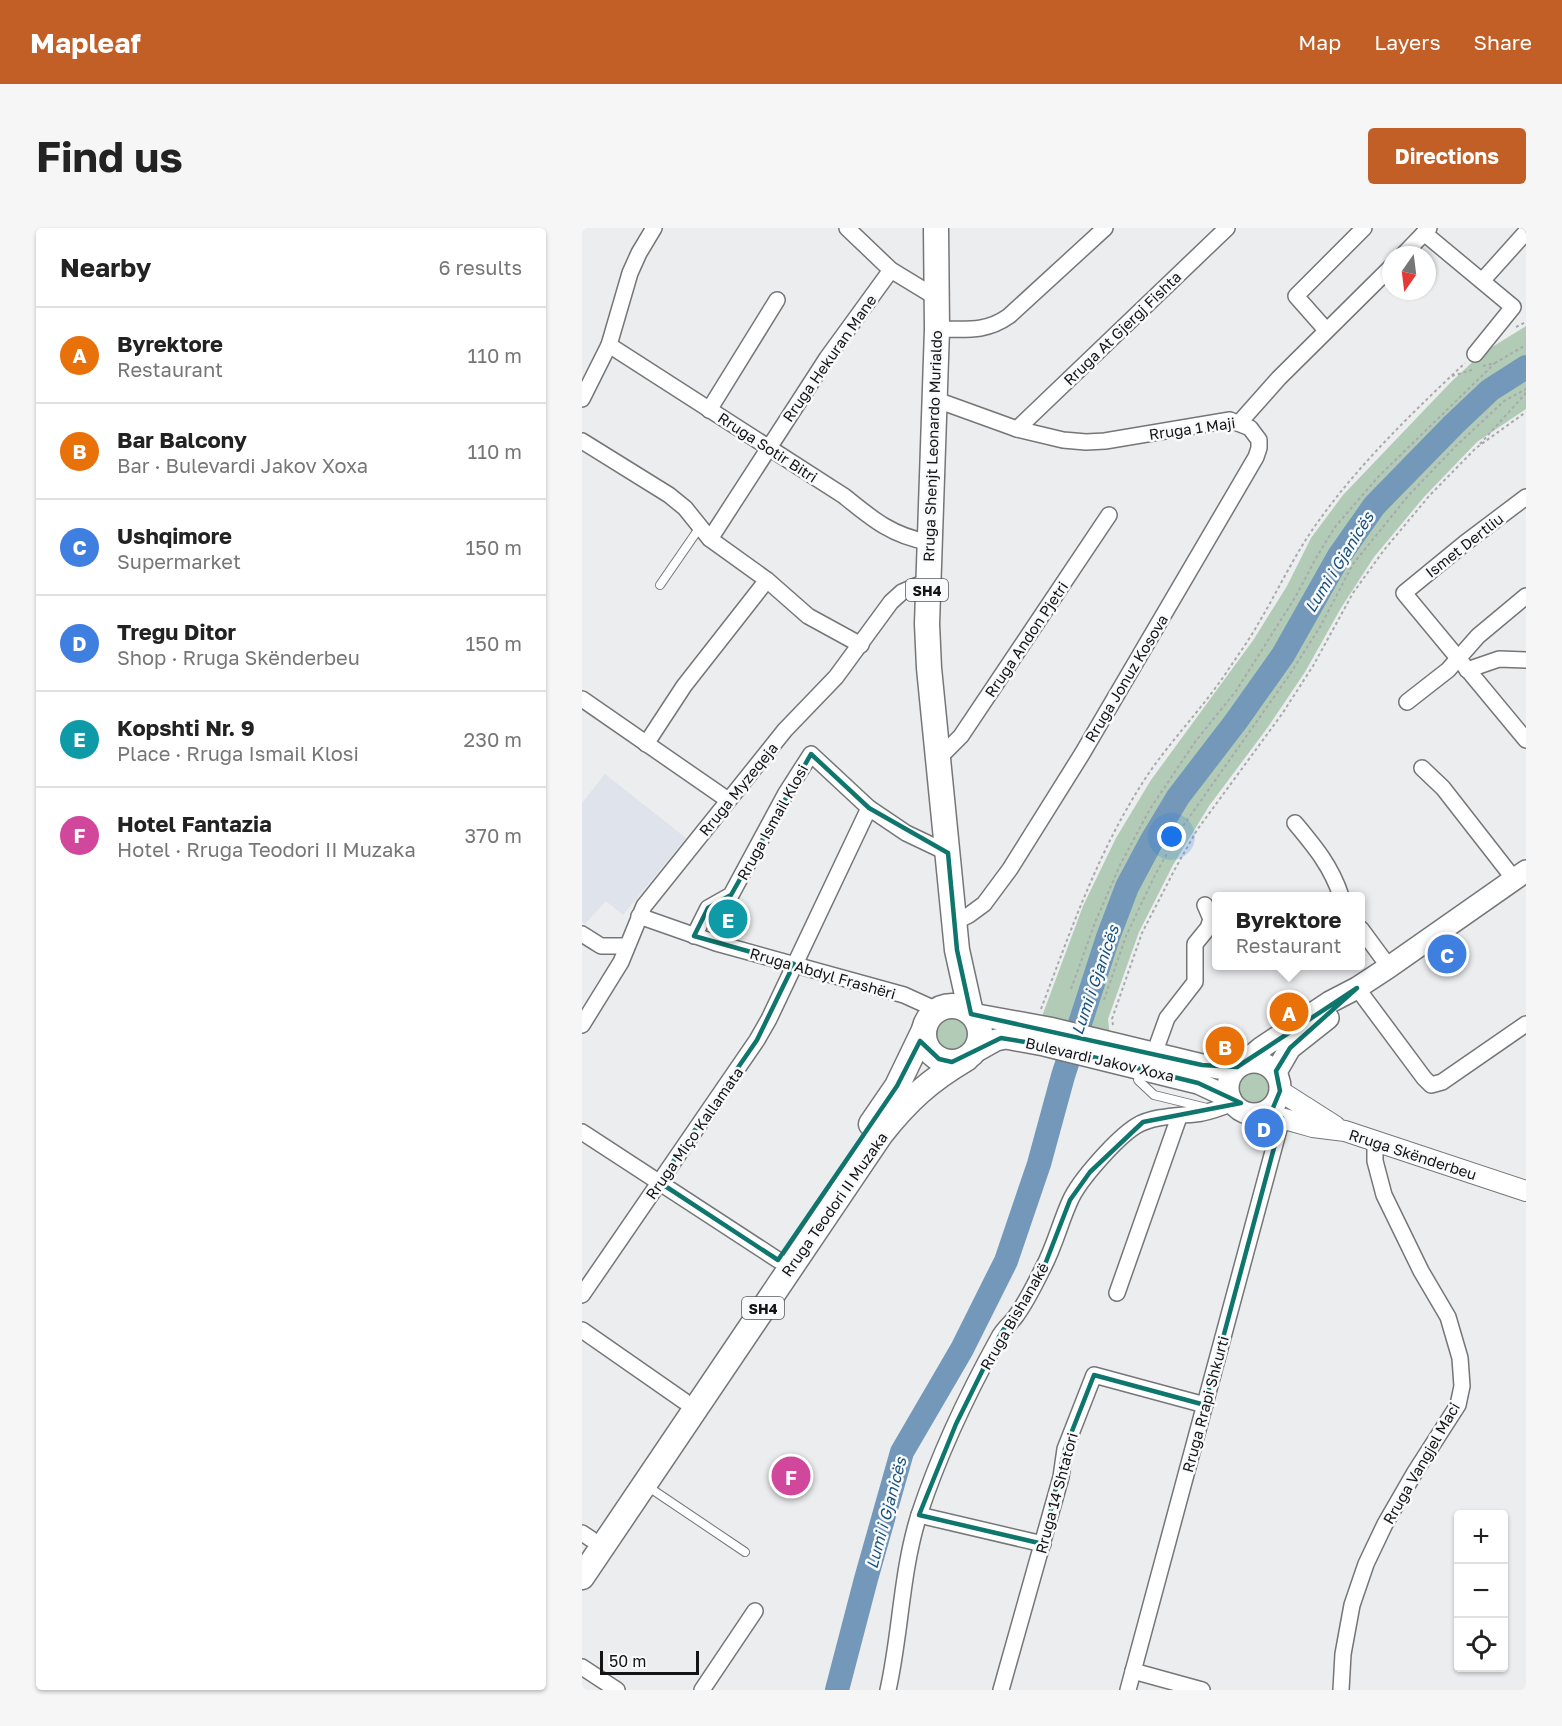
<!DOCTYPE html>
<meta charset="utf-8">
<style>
:root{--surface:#fff;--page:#f6f6f6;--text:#222;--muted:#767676;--line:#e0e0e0;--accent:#c25f27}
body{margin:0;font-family:"Golos Text",sans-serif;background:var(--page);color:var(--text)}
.controls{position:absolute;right:18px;bottom:18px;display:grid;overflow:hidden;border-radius:6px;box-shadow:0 2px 4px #0004}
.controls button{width:54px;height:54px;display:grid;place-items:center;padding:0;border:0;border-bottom:2px solid var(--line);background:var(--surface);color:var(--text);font:30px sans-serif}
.compass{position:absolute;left:800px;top:18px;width:54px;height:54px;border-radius:50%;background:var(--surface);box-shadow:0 2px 4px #0004;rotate:194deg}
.scale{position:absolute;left:18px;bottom:15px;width:99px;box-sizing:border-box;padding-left:6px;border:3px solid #141415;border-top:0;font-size:16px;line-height:21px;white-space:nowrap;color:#141415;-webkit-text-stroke:4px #f9fafc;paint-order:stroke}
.you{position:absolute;left:590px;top:609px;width:21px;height:21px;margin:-15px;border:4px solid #fff;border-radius:50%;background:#1a73e8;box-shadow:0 0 0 9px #1a73e833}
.badge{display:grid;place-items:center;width:39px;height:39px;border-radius:50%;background:var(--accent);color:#fff;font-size:20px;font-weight:700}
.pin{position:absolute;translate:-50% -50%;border:3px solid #fff;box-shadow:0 2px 6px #0006}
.popup{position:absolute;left:630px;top:664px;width:153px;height:78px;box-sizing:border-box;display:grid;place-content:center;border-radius:6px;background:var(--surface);filter:drop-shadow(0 2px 4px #0005);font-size:20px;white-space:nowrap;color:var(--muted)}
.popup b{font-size:22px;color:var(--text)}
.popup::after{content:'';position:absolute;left:50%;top:100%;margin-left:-12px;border:12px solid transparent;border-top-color:var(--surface)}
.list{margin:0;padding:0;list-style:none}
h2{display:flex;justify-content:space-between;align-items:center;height:78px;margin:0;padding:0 24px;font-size:26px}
h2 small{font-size:20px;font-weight:400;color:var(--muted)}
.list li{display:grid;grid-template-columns:39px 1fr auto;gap:18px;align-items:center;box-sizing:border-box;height:96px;padding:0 24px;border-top:2px solid var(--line)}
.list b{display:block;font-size:22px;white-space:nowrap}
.list p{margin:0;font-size:20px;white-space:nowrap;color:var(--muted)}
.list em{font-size:20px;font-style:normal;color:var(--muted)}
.icon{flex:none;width:33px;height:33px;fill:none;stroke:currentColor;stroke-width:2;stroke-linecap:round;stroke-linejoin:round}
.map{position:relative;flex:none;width:944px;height:1462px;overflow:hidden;border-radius:6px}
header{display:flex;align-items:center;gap:36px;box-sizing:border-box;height:84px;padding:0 30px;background:var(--accent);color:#fff}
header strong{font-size:28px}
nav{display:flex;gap:33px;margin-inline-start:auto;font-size:21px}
.intro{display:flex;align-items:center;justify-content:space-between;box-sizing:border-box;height:144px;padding:0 36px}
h1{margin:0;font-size:42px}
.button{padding:15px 27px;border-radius:6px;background:var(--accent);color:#fff;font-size:21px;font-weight:700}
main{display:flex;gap:36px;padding:0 36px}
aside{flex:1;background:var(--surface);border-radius:6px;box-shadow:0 2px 4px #0004}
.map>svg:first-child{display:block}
.built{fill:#dfe3ec}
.green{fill:#b1cbb6}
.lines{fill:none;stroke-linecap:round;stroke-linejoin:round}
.river{stroke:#7398b9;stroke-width:24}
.service-casing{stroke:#757678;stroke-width:10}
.minor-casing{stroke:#757678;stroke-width:18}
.tertiary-casing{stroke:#757678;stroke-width:22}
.secondary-casing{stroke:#757678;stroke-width:24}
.primary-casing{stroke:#757678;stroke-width:27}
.path{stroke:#a9a9ab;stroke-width:2;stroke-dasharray:3 3;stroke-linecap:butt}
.service{stroke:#fff;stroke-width:8}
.minor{stroke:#fff;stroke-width:15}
.tertiary{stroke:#fff;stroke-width:20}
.secondary{stroke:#fff;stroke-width:21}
.primary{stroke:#fff;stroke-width:24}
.marked{fill:none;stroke:#0f766e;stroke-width:4.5;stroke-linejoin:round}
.labels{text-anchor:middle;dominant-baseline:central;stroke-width:5;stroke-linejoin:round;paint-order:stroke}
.shield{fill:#f9fafc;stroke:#59595a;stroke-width:1.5}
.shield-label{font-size:14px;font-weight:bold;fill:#141415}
.street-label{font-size:15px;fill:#141415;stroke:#f9fafc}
.water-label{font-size:16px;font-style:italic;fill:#18517d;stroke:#f9fafc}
</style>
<header>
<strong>Mapleaf</strong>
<nav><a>Map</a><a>Layers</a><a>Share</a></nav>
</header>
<div class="intro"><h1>Find us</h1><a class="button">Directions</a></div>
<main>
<aside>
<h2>Nearby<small>6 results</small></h2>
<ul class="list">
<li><span class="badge" style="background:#e8710a">A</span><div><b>Byrektore</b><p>Restaurant</p></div><em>110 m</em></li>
<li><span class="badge" style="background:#e8710a">B</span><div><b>Bar Balcony</b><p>Bar · Bulevardi Jakov Xoxa</p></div><em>110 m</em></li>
<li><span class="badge" style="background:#3f7fe0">C</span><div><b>Ushqimore</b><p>Supermarket</p></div><em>150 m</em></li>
<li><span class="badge" style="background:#3f7fe0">D</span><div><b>Tregu Ditor</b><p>Shop · Rruga Skënderbeu</p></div><em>150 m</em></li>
<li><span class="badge" style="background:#0f9aa8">E</span><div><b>Kopshti Nr. 9</b><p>Place · Rruga Ismail Klosi</p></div><em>230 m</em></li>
<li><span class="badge" style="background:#d1479c">F</span><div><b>Hotel Fantazia</b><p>Hotel · Rruga Teodori II Muzaka</p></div><em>370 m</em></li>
</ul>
</aside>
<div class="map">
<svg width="944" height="1462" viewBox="0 0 944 1462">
<rect width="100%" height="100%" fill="#ecedef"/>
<!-- built -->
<path class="built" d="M23,546L104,610L41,687L24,673L3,696L0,694V575Z"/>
<!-- green -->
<g class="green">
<path d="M944,98V181L895,214L842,269L792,329L759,380L723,444L686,499L627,578L591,637L557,704L526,791L528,809L459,791L501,678L534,610L569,552L672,411L705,358L729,310L761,267L869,154L899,126Z"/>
<circle cx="369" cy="806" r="19"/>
<circle cx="672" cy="859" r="19"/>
</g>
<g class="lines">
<!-- river -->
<path class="river" d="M255,1462L284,1351L320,1224L380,1121L424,1033L457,936L481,848L526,709L545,659L569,614L596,569L655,492L701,427L757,328L792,278L872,196L908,162L944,139"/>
<!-- service casing -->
<g class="service-casing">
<g id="service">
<path d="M78,357L118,299"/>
<path d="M559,841L556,852L572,867L625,880"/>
<path d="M65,1258L163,1324"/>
</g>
</g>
<!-- minor casing -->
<g class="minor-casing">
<g id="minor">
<path d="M265,0L309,42L355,70"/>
<path d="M842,5L931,79L893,126"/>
<path d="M821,27L847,0"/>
<path d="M900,53L944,4"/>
<path d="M355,101C383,101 403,105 427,88L523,0"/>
<path d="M744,102L714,68L782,0"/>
<path d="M27,117L262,268C289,290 310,308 346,314"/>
<path d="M0,171L27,117L48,45L57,25L72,0"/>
<path d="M352,171L435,201L481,212L504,214L523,213L648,192L668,200L677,212V220L674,229L653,265L500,526L428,641L402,676L387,687L373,694"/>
<path d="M127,182L195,72"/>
<path d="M657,195L697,150L809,39"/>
<path d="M435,201L645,0"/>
<path d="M0,213L87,267L103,280L128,311L185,352L226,388L279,417"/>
<path d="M944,269L883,315L822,365L944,512"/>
<path d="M128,311L245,130L309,42"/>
<path d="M885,442L917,431L944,432"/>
<path d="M0,471L146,572"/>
<path d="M825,474L866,442L896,408L944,368"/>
<path d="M64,516L102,458L185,352"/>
<path d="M356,531L379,508L527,287"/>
<path d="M840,540L861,560L932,651"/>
<path d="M713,595C733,619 749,638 759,668"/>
<path d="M57,688L134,715L322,767L355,782"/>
<path d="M779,701L807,739"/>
<path d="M0,706L19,718H45"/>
<path d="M112,708L126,680L149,667L204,565L229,526L287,580L324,605L366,625"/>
<path d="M775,760L842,850L849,857L860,854L944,796"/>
<path d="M0,797L39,734L62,678L203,502L254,449L309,374L320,364L345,353"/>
<path d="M572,826L585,790L613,754V716L626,700L629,691L623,677"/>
<path d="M0,904L196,1032"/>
<path d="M535,1065L597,889"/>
<path d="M0,1067L175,812L187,791L287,580"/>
<path d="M0,1102L102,1173"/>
<path d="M337,1287L461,1316"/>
<path d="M0,1305L9,1311"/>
<path d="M0,1439L35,1462"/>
<path d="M551,1443L620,1462"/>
<path d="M120,1462L173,1383"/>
<path d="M306,1462C319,1404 319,1344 337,1287C357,1226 386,1165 417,1109C421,1101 429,1095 434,1088C445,1073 453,1056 461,1040C473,1017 478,995 488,973C497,952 535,910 554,898C572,887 600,888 620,885C631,883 641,879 651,875"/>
<path d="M419,1462L479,1249L483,1221L512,1147L623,1177"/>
<path d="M546,1462L700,890"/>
<path d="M759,1462L761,1426L770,1377L784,1336L803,1296L833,1244L876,1177L880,1158L878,1130L866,1089L839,1043L802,967L793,933V913"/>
</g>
</g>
<!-- tertiary casing -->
<g class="tertiary-casing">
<g id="tertiary">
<path d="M698,863L753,898"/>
<path d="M681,885L731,899L763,903L944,963"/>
</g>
</g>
<!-- secondary casing -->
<g class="secondary-casing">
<g id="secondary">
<path d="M390,786L467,800L620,837L636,840L655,839"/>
<path d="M389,826L414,812L424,810L462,817L616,855L648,870"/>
<circle cx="672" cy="860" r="26"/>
<path d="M660,836L679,820L748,774L775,760L807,739L944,643"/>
<path d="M694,844L708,820L746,790"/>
</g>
</g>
<!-- primary casing -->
<g class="primary-casing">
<g id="primary">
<path d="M354,0L355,101L345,396L347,440L375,722L389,785"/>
<circle cx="370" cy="806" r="28"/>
<path d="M289,896L315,858L342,802"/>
<path d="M0,1349L299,906C326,872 347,853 384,831"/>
</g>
</g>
<!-- path -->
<g class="path">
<path d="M934,99L944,94"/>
<path d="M901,138L913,135L944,117"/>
<path d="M870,148L893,141"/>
<path d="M898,216L944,165"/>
<path d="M489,761L514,692L538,637L568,581L613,514L654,463L714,368L734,330L753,299L797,248L913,135"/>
<path d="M522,772L544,708L574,645L601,598L706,449L738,399L771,336L826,268L873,219L922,173L944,161"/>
<path d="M459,781C490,699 519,615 569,542C593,508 623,477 646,442C656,427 667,412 676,396C697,361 714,323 738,291C779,234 832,183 883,135"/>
<path d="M531,797L530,791L560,705L593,641L615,602L700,486L731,438L771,365L802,322L848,267L894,220L944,184"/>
</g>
<!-- service -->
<use href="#service" class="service"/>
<!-- minor -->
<use href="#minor" class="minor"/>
<!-- tertiary -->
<use href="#tertiary" class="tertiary"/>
<!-- secondary -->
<use href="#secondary" class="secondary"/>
<!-- primary -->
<use href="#primary" class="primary"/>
</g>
<!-- marked area -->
<path class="marked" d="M229,526L287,580L366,625L375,722L389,786L620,837L655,839L775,760L708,820L694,843L698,863L688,887L700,890L623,1177L512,1147L483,1221L461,1316L337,1287L374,1196L418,1107L462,1039L488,972L508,944L561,894L659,875L616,855L462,817L419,810L370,834L357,831L338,813L315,858L196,1032L77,954L175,812L212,736L112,708L126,680L149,667Z"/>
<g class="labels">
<!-- shield labels -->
<g class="shield">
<rect x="324" y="351" width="42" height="22" rx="4.5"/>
<rect x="160" y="1069" width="42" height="22" rx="4.5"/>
</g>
<g class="shield-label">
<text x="345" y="362">SH4</text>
<text x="181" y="1080">SH4</text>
</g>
<!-- street labels -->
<g class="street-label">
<text transform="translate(540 100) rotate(-44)">Rruga At Gjergj Fishta</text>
<text transform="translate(247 130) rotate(-55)">Rruga Hekuran Mane</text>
<text transform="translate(610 200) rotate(-8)">Rruga 1 Maji</text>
<text transform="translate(350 218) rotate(-88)">Rruga Shenjt Leonardo Murialdo</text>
<text transform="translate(186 219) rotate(33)">Rruga Sotir Bitri</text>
<text transform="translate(882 317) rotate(-38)">Ismet Dertliu</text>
<text transform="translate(444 411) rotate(-56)">Rruga Andon Pjetri</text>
<text transform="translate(544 450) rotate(-59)">Rruga Jonuz Kosova</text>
<text transform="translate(156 561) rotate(-51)">Rruga Myzeqeja</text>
<text transform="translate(190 594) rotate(-61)">Rruga Ismail Klosi</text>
<text transform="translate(241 745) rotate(16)">Rruga Abdyl Frashëri</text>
<text transform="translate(518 831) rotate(13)">Bulevardi Jakov Xoxa</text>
<text transform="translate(112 905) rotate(-55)">Rruga Miço Kallamata</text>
<text transform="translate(831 926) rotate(18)">Rruga Skënderbeu</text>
<text transform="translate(252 976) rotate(-55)">Rruga Teodori II Muzaka</text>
<text transform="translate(432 1088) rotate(-60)">Rruga Bishanakë</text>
<text transform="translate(623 1176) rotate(-75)">Rruga Rrapi Shkurti</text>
<text transform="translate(839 1235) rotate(-60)">Rruga Vangjel Maci</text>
<text transform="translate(474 1265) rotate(-75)">Rruga 14 Shtatori</text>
</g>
<!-- water labels -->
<g class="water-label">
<text transform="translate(757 334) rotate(-58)">Lumi i Gjanicës</text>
<text transform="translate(513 752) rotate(-71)">Lumi i Gjanicës</text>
<text transform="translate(304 1285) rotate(-75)">Lumi i Gjanicës</text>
</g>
</g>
</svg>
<div class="controls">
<button>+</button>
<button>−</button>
<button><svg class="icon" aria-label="locate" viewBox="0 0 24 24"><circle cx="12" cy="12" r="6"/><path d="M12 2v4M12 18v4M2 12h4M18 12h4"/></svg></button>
</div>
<svg class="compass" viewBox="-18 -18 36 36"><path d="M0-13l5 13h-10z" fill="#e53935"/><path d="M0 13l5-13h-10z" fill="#767676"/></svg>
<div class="scale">50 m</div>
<div class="you"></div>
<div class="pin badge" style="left:707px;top:784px;background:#e8710a">A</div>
<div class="popup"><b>Byrektore</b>Restaurant</div>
<div class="pin badge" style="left:643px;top:818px;background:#e8710a">B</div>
<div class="pin badge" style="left:865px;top:726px;background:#3f7fe0">C</div>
<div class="pin badge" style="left:682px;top:900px;background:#3f7fe0">D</div>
<div class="pin badge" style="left:146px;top:691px;background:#0f9aa8">E</div>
<div class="pin badge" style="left:209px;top:1248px;background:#d1479c">F</div>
</div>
</main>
